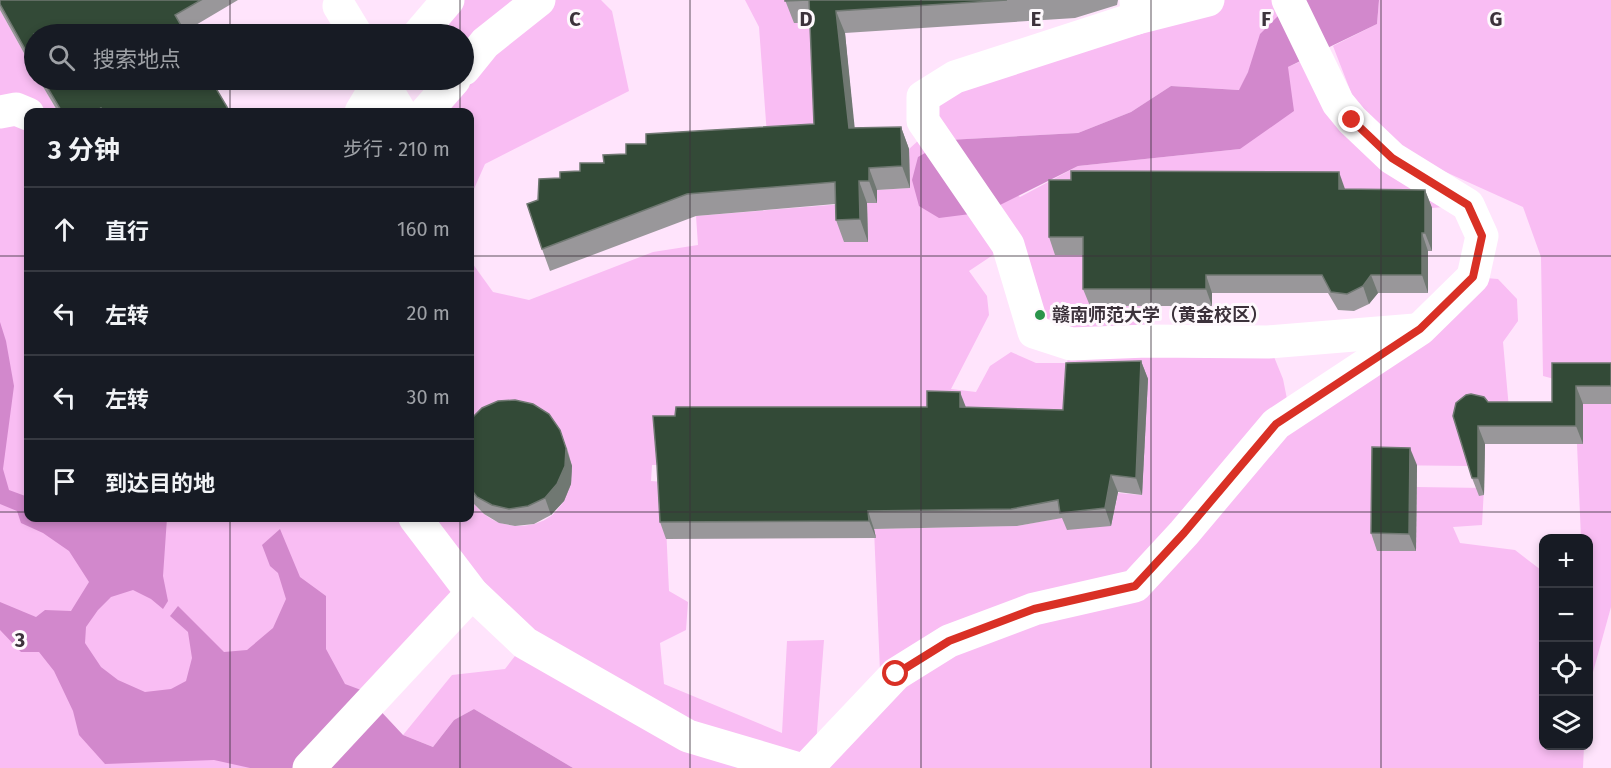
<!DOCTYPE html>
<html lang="zh">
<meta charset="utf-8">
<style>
:root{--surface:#171b24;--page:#20242c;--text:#f1f3f6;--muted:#9ea1a6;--line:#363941}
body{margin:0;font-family:"Fira Sans","Noto Sans SC",sans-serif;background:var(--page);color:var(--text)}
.controls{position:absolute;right:18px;bottom:18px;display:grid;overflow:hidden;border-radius:12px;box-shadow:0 3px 9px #0003}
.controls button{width:54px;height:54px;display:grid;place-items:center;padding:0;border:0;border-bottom:2px solid var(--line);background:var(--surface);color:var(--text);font:30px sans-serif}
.stop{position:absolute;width:18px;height:18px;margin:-14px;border:4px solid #d93025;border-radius:50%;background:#fff}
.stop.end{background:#d93025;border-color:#fff;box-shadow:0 2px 6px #0008}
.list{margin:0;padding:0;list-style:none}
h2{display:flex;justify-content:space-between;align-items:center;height:78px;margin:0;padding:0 24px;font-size:26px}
h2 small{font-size:20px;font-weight:400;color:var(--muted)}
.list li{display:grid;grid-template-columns:39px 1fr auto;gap:18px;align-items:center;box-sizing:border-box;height:84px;padding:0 24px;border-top:2px solid var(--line)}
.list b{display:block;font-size:22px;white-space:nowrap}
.list em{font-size:20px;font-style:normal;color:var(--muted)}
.icon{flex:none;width:33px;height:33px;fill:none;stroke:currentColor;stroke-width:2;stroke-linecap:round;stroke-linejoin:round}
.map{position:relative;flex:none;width:1611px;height:768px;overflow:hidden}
.search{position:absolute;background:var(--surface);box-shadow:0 3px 9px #0003;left:24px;top:24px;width:450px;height:66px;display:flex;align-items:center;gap:15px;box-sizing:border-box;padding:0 21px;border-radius:33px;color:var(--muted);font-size:22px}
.panel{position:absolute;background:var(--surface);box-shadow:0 3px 9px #0003;left:24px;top:108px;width:450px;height:414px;border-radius:12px}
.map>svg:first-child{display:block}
.green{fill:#f9bdf3;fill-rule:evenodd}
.water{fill:#d288cc}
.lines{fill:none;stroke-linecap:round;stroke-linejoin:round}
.minor{stroke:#fff;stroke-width:33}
.wall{fill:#99979a}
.shaded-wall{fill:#707872}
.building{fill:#334a37;stroke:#707872;stroke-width:1.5}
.route{stroke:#d93025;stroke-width:8}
.grid{fill:none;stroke:#3c323b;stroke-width:1.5;stroke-opacity:0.55}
.poi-dot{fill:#2b944b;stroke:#fef9fd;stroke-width:2}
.labels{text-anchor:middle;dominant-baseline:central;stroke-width:6;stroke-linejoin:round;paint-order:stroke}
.poi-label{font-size:18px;font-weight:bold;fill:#3c323b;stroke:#fef9fd;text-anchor:start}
.grid-label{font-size:20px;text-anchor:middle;font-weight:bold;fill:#3c323b;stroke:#fef9fd;stroke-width:6;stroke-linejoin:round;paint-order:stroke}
</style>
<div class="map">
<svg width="1611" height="768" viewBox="0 0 1611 768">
<rect width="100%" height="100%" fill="#ffe4fc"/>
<!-- green -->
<g class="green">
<path d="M448,0H601L612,11L629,91L485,164L470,198V112H426L434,103L417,80H464V34H419Z"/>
<path d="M745,0H793L817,22L822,146L768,149L759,27Z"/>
<path d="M1136,0H1294L1248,72L1240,90L1171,86L1131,112L1078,133L948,140L1020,197L1078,166L1240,149L1288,67L1315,55L1338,103L1468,205L1432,208L1090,255V306H1149L1147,341L1268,342L1283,379L1290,414L1473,277L1498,279L1517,299L1518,321L1503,342L1510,420H1495L1470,466L1378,465L1377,550L1416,551L1417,487L1484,488L1482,525L1453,527L1460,543L1515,550L1541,570H1543L1544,746H1584L1583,768H573L474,709L454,720L433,747L403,735L452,675L505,669L525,643L472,593L309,768H0V10L34,71V80H39L58,112H28V518H470V496C483,526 525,535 551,516C556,512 560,506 564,501L470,448V260L493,292L529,300L653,252L698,245L696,216L843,204L868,242L867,203H877V190L910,188L909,149L930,130L923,97ZM1008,245L1034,332L1071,344L1067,363H1036L1011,352L990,366L976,392L951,389L989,315L987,296L969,271ZM1068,460L1142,495L1118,493L1111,526L1065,517L1017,526L874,529L880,671L816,744L824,640L787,641L782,733L664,684L660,643L686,630L688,602L669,591L664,482L651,481L652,465Z"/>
<path d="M1379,0H1611V380H1558L1543,376L1541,257L1523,207L1397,150L1352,95L1333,46L1377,24Z"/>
<path d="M1583,404H1611V607L1590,683L1589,698L1588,538H1581L1577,444L1583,443Z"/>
</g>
<!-- water -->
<g class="water">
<path d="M1294,0H1379L1377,24L1288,67L1294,111L1240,149L1078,166L986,212L939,218L919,206L912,180L918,157L948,140L1078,133L1131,112L1171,86L1239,90L1248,72L1260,34Z"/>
<path d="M0,322L6,341L14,386L3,469L9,490L28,497V518H167L163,576L168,601L163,609L151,599L133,590L111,597L98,610L86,627L85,643L101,667L118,680L145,692L171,689L186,681L192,658L188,632L170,616L178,606L224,652L247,650L273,628L286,599L278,573L270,566L262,545L280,529L300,577L326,596V649L345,684L361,690L403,735L433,747L454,720L474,709L573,768H250L214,760L105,764L79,735L73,711L54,671L39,652H21L0,630V602L36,617L45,610L71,611L89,582L69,551L43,533L21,523L17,511L0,504Z"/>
</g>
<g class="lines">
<!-- minor -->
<g class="minor">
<path d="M1136,0L1137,18L955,77L923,97V121L1008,245L1034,332L1071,344L1147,341L1268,342L1415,330"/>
<path d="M339,6L356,34"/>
<path d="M1137,18L1208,0"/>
<path d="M419,34L448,0"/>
<path d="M464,69L485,43L539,0"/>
<path d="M381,80L400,112"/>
<path d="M0,112L16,109L28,114"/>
<path d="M361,112L380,80"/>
<path d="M426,112L454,80"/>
<path d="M415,518L472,593L525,643L688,736L796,768"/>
<path d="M309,768L472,593"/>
<path d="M807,768L896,674L949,641L1034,609L1135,586L1184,533L1276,424L1420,329L1473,277L1482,236L1468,205L1392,158L1352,120L1338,103L1288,0"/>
</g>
</g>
<!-- wall -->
<g class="wall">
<path d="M0,0H238L184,32L34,34V71L0,10Z"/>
<path d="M785,0H1118L1117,5L1075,18L845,33L854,128L901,127L909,149L910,188L877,190V203H867L868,242H844L836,220L835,204L696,216L550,271L542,249L538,200L560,178L626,154L646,144L814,124L810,23H794Z"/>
<path d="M39,80H211L230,112H58Z"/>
<path d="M1345,189L1425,190L1432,208V251H1428V293H1378L1369,304L1354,311L1338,310L1328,293H1212V306H1090L1083,289V255H1055L1049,237Z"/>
<path d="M1141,361L1148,379L1142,495L1118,492L1111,526L1067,530L1062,518L1017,526L874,529L876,538L666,539L660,522L675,416L966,407L1063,410Z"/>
<path d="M1611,363V404H1583V444H1485L1484,495L1479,496L1472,478L1453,416L1488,402H1552Z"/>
<path d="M470,420L567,448L572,466L571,484L564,501L551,515L534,524L515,526L499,523L484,514L472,502L470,496Z"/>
<path d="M1417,465L1416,551H1377L1371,533Z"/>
</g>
<!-- shaded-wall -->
<g class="shaded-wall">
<path d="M836,11L845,33L857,150L849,128Z"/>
<path d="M901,127L909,149L910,188L902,166Z"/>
<path d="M869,168L877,190V203L869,181Z"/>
<path d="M1339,172L1345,189H1339Z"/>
<path d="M859,181L867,203L868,242L860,219Z"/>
<path d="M1425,190L1432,208V251L1425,233Z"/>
<path d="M1422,233L1428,251V293L1422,275Z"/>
<path d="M1206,275L1212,293V306L1206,289Z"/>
<path d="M1371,275L1378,293L1369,304L1363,286Z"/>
<path d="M1141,361L1148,379L1142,495L1136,478Z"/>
<path d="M1576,386L1583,404V444L1576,426Z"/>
<path d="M960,392L967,410L960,407Z"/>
<path d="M1478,426L1485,444L1484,495L1478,478Z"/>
<path d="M560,430L572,466L571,484L564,501L551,515L545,498Z"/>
<path d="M1410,448L1417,465L1416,551L1409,534Z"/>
<path d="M1111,475L1118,492L1111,526L1105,508Z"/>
<path d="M868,511L874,529L876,538L869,521Z"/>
</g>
<!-- building -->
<g class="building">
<path d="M0,0H201L175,15L186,34H34V65L0,4Z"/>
<path d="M785,0H1007L836,11L849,128L901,127L902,166L869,168V181H859L860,219L836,220L835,182L687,194L542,249L527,204L538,200L539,179L560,178V172L580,171V163H604L603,155L626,154V144H646V134L814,124L809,0L785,1Z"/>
<path d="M43,80H211L230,112H103L101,108L93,112H62Z"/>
<path d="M1071,171L1339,172V189L1425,190V233H1422V275H1371L1363,286L1347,294L1331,292L1322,275H1206V289H1083V237H1049V180H1071Z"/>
<path d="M1141,361L1136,478L1111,475L1105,508L1060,513L1058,500L1011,509L868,511L869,521L660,522L657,464L653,416H675L676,407H927V391L960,392V407L1063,410L1066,363Z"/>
<path d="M1552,363H1611V386H1576V426H1478V478H1472L1453,416L1456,403L1466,395L1471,394L1484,397L1488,402H1552Z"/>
<path d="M515,400L533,404L549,414L560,430L566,448L565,466L557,484L545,498L528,506L509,509L492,505L477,497L470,488V420L482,408L498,401Z"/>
<path d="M1372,447L1410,448L1409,534L1371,533Z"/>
</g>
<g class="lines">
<!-- route -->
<path class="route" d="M896,674L949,641L1034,609L1135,586L1184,533L1276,424L1420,329L1473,277L1482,236L1468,205L1392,158L1352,120"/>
</g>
<!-- grid -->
<path class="grid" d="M230,0V34M460,0V34M690,0V768M921,0V768M1151,0V768M1381,0V768M230,80V112M460,80V112M0,256H28M470,256H1611M0,512H28M470,512H1611M230,518V768M460,518V768"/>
<!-- markers -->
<circle class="poi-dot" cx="1040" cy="315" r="6"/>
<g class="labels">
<!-- poi labels -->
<g class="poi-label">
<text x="1052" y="315">赣南师范大学（黄金校区）</text>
</g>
</g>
<g class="grid-label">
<text x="575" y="26">C</text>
<text x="806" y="26">D</text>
<text x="1036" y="26">E</text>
<text x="1266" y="26">F</text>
<text x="1496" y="26">G</text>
<text x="20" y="647">3</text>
</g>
</svg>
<div class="controls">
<button>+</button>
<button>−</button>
<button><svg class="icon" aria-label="locate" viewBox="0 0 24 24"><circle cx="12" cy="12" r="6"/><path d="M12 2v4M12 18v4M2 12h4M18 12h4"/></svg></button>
<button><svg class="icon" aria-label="layers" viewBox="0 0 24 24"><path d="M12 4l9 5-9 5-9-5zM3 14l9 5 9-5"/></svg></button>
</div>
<div class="stop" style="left:896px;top:674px"></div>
<div class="stop end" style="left:1352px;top:120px"></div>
<div class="search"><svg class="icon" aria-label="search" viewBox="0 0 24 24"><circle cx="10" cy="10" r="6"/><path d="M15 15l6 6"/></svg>搜索地点</div>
<section class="panel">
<h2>3 分钟<small>步行 · 210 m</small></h2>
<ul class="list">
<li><svg class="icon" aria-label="ahead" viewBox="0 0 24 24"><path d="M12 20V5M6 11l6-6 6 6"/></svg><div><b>直行</b></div><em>160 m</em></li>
<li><svg class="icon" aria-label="left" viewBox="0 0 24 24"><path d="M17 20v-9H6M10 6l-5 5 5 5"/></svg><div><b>左转</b></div><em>20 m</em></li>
<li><svg class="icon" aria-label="left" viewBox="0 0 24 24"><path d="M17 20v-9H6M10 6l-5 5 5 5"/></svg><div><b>左转</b></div><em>30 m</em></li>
<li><svg class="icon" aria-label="arrive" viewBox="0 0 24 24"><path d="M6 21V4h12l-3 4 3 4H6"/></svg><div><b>到达目的地</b></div></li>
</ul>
</section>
</div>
